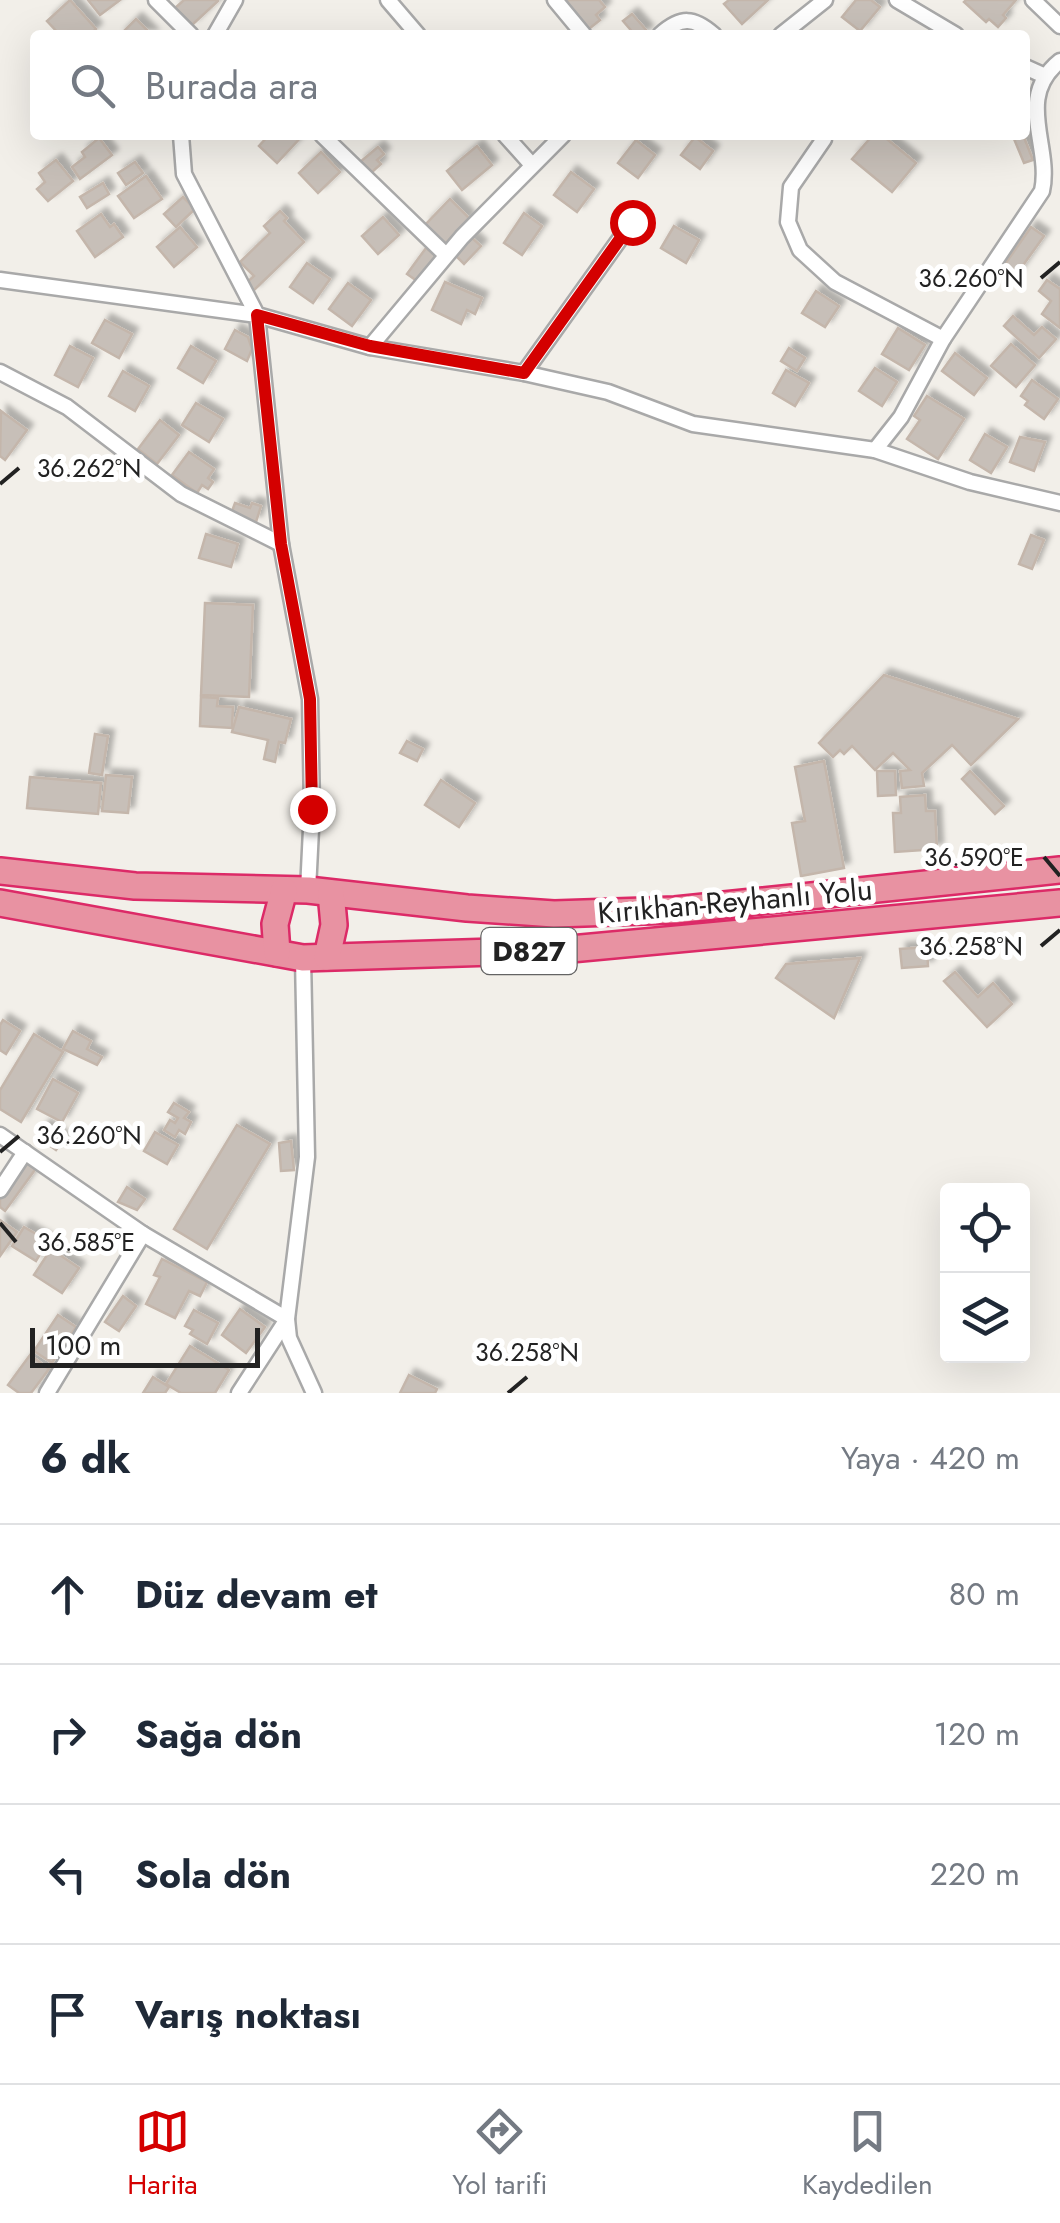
<!DOCTYPE html>
<html lang="tr">
<meta charset="utf-8">
<style>
:root{--surface:#fff;--page:#f2f2f3;--text:#1f2937;--muted:#747a83;--line:#e0e1e3;--accent:#d40000}
body{margin:0;font-family:Jost,sans-serif;background:var(--page);color:var(--text)}
.controls{position:absolute;right:30px;bottom:30px;display:grid;overflow:hidden;border-radius:10px;box-shadow:0 10px 40px #0002}
.controls button{width:90px;height:90px;display:grid;place-items:center;padding:0;border:0;border-bottom:2px solid var(--line);background:var(--surface);color:var(--text);font:50px sans-serif}
.scale{position:absolute;left:30px;bottom:25px;width:230px;box-sizing:border-box;padding-left:10px;border:5px solid #222;border-top:0;font-size:28px;line-height:35px;white-space:nowrap;color:#222;-webkit-text-stroke:8px #fff;paint-order:stroke}
.stop{position:absolute;width:30px;height:30px;margin:-22px;border:8px solid #d40000;border-radius:50%;background:#fff}
.stop.end{background:#d40000;border-color:#fff;box-shadow:0 2px 10px #0008}
.list{margin:0;padding:0;list-style:none}
h2{display:flex;justify-content:space-between;align-items:center;height:130px;margin:0;padding:0 40px;font-size:42px}
h2 small{font-size:32px;font-weight:400;color:var(--muted)}
.list li{display:grid;grid-template-columns:65px 1fr auto;gap:30px;align-items:center;box-sizing:border-box;height:140px;padding:0 40px;border-top:2px solid var(--line)}
.list b{display:block;font-size:38px;white-space:nowrap}
.list em{font-size:32px;font-style:normal;color:var(--muted)}
.icon{flex:none;width:55px;height:55px;fill:none;stroke:currentColor;stroke-width:2;stroke-linecap:round;stroke-linejoin:round}
.map{position:relative;flex:none;width:1060px;height:1393px;overflow:hidden}
.search{position:absolute;background:var(--surface);box-shadow:0 10px 40px #0002;left:30px;right:30px;top:30px;height:110px;display:flex;align-items:center;gap:25px;box-sizing:border-box;padding:0 35px;border-radius:10px;color:var(--muted);font-size:38px}
.sheet{height:690px;background:var(--surface)}
nav{display:flex;justify-content:space-around;align-items:center;box-sizing:border-box;height:140px;border-top:2px solid var(--line);background:var(--surface);font-size:28px;color:var(--muted)}
nav a{display:grid;justify-items:center;gap:5px}
nav .on{color:var(--accent)}
.map>svg:first-child{display:block}
.building{fill:#c7bfb8;stroke:#c4b6ab;stroke-width:2.5;filter:url(#shadow)}
.lines{fill:none;stroke-linecap:round;stroke-linejoin:round}
.street-casing{stroke:#a9a9a9;stroke-width:19}
.highway-casing{stroke:#dc2a67;stroke-width:30}
.street{stroke:#fff;stroke-width:14}
.highway{stroke:#e892a2;stroke-width:25}
.route{stroke:#d40000;stroke-width:12}
.ticks{fill:none;stroke:#222;stroke-width:4}
.labels{text-anchor:middle;dominant-baseline:central;stroke-width:10;stroke-linejoin:round;paint-order:stroke}
.shield{fill:#fff;stroke:#646464;stroke-width:2.5}
.shield-label{font-size:28px;font-weight:bold;fill:#222}
.street-label{font-size:30px;fill:#222;stroke:#fff}
.ticks-label{font-size:25px;text-anchor:middle;fill:#222;stroke:#fff;stroke-width:10;stroke-linejoin:round;paint-order:stroke}
</style>
<div class="map">
<svg width="1060" height="1393" viewBox="0 0 1060 1393">
<defs>
<filter id="shadow"><feDropShadow dx="6" dy="-6" stdDeviation="2.5" flood-color="#0004"/></filter>
</defs>
<rect width="100%" height="100%" fill="#f2efe9"/>
<!-- building -->
<g class="building">
<path d="M70,0L96,29L89,35H60L47,21Z"/>
<path d="M88,0H120L100,15Z"/>
<path d="M184,0H218V1L192,25L175,8Z"/>
<path d="M569,0H599L605,7L596,15L600,20L585,32L563,6Z"/>
<path d="M729,0H768L742,24L724,4Z"/>
<path d="M856,0H871L880,7L860,31L842,17Z"/>
<path d="M966,0H1016L1003,15L1006,18L998,27L989,19L986,22L964,2Z"/>
<path d="M632,14L647,31L642,35H635L623,21Z"/>
<path d="M136,19L152,35H120Z"/>
<path d="M269,135H303L277,163L259,146Z"/>
<path d="M873,135H882L916,163L892,192L852,159Z"/>
<path d="M1023,135L1033,160L1024,163L1014,139Z"/>
<path d="M695,137L713,151L700,169L681,155Z"/>
<path d="M99,138L112,155L80,179L72,167L85,157L82,152Z"/>
<path d="M636,140L655,155L638,178L618,163Z"/>
<path d="M477,146L492,165L462,190L447,171Z"/>
<path d="M378,147L384,154L377,160L381,164L372,172L368,168L365,170L359,163Z"/>
<path d="M321,152L340,172L318,193L299,173Z"/>
<path d="M56,160L73,181L48,201L37,189L45,182L39,173Z"/>
<path d="M135,162L143,173L126,185L118,173Z"/>
<path d="M571,172L594,189L577,212L554,195Z"/>
<path d="M146,176L162,199L134,218L118,196Z"/>
<path d="M103,183L109,194L87,208L80,197Z"/>
<path d="M183,197L195,209L176,227L164,214Z"/>
<path d="M450,199L469,218L445,244L425,225Z"/>
<path d="M280,211L287,218L284,221L304,242L253,291L245,284L254,276L240,262L270,233L264,226Z"/>
<path d="M524,213L542,226L522,255L504,243Z"/>
<path d="M101,214L110,227L114,224L123,237L95,257L77,231Z"/>
<path d="M383,217L399,235L378,254L362,236Z"/>
<path d="M674,226L699,240L686,263L661,248Z"/>
<path d="M180,227L197,247L174,267L157,247Z"/>
<path d="M1031,227L1044,236L1016,275L1003,267Z"/>
<path d="M471,237L481,246L464,264L455,255Z"/>
<path d="M426,248L436,256L417,281L407,274Z"/>
<path d="M307,263L330,279L313,303L290,287Z"/>
<path d="M1047,280L1060,289V328L1042,314L1051,301L1039,291Z"/>
<path d="M445,282L482,298L475,314L467,310L461,324L432,310Z"/>
<path d="M348,283L371,300L352,326L329,309Z"/>
<path d="M816,291L839,306L825,327L802,313Z"/>
<path d="M1013,316L1034,335L1042,327L1056,339L1039,358L1004,326Z"/>
<path d="M105,320L132,334L119,358L92,343Z"/>
<path d="M898,328L925,345L909,370L882,354Z"/>
<path d="M235,330L248,337L252,349L247,361L225,349Z"/>
<path d="M1011,344L1035,365L1016,387L991,366Z"/>
<path d="M70,346L93,358L78,387L55,375Z"/>
<path d="M191,346L216,361L203,383L178,368Z"/>
<path d="M789,348L805,358L797,371L781,361Z"/>
<path d="M955,353L987,378L974,395L942,371Z"/>
<path d="M875,368L897,382L882,406L859,391Z"/>
<path d="M786,370L809,383L795,406L773,393Z"/>
<path d="M123,371L149,386L135,411L109,396Z"/>
<path d="M1032,380L1058,399L1044,419L1025,405L1028,401L1021,396Z"/>
<path d="M927,396L964,419L938,459L907,439L920,420L914,416Z"/>
<path d="M196,403L223,419L209,442L182,425Z"/>
<path d="M1,411L27,430L5,460L0,456Z"/>
<path d="M160,420L179,435L157,464L138,449Z"/>
<path d="M985,434L1007,447L991,473L970,460Z"/>
<path d="M1020,437L1045,442L1034,471L1010,462Z"/>
<path d="M189,452L214,469L208,478L213,482L208,489L202,485L197,493L172,475Z"/>
<path d="M235,503L250,508L252,503L261,506L256,522L231,514Z"/>
<path d="M206,534L238,544L231,567L199,558Z"/>
<path d="M1031,535L1044,540L1032,569L1019,564Z"/>
<path d="M205,603L253,605L249,697L201,695Z"/>
<path d="M884,675L1018,719L971,765L952,745L922,773L924,786L902,788L900,771L910,770L893,753L875,770L852,746L844,754L840,750L833,757L819,743Z"/>
<path d="M201,697L218,698L217,706L233,707L232,728L200,726Z"/>
<path d="M239,707L291,719L285,743L279,742L275,762L264,759L268,740L232,732Z"/>
<path d="M95,734L108,736L102,775L89,773Z"/>
<path d="M407,741L423,749L417,761L400,753Z"/>
<path d="M824,761L844,868L801,876L792,823L805,821L795,767Z"/>
<path d="M877,771H895L896,795L878,796Z"/>
<path d="M970,771L1004,806L995,814L962,779Z"/>
<path d="M106,775L132,777L128,813L102,811Z"/>
<path d="M30,777L101,783L98,814L27,808Z"/>
<path d="M441,780L475,803L459,827L425,805Z"/>
<path d="M925,795L926,811H935L937,849L895,852L893,813H901L900,797Z"/>
<path d="M927,947L928,966L902,968L900,949Z"/>
<path d="M860,958L834,1018L776,978L786,964Z"/>
<path d="M955,972L978,997L993,983L1012,1004L987,1027L944,981Z"/>
<path d="M3,1020L20,1031L6,1054L0,1050V1025Z"/>
<path d="M73,1031L91,1041L87,1049L102,1057L97,1065L63,1049Z"/>
<path d="M34,1034L63,1052L21,1122L0,1109V1090Z"/>
<path d="M53,1079L78,1093L62,1122L37,1109Z"/>
<path d="M174,1103L189,1112L184,1118L191,1122L185,1134L179,1130L175,1137L164,1130L170,1120L175,1123L178,1118L168,1112Z"/>
<path d="M45,1125L64,1139L56,1150L36,1136Z"/>
<path d="M237,1125L270,1144L207,1249L174,1229Z"/>
<path d="M155,1132L178,1145L167,1164L144,1151Z"/>
<path d="M291,1141L294,1170L281,1171L279,1143Z"/>
<path d="M28,1160L37,1167L5,1211L0,1207V1198Z"/>
<path d="M127,1187L145,1199L137,1210L118,1202Z"/>
<path d="M0,1220L17,1232L0,1256Z"/>
<path d="M24,1227L48,1241L36,1261L12,1246Z"/>
<path d="M51,1249L79,1268L62,1293L34,1275Z"/>
<path d="M162,1259L207,1282L200,1296L189,1291L175,1318L146,1304L160,1277L154,1275Z"/>
<path d="M123,1296L136,1306L119,1331L105,1322Z"/>
<path d="M240,1309L265,1327L246,1353L222,1335Z"/>
<path d="M194,1310L218,1323L207,1344L190,1334L193,1330L185,1326Z"/>
<path d="M58,1315L76,1327L52,1363L34,1351Z"/>
<path d="M190,1346L229,1370L215,1393H181L166,1384Z"/>
<path d="M30,1355L49,1369L31,1393H19L8,1385Z"/>
<path d="M409,1375L437,1389L435,1393H400Z"/>
<path d="M153,1377L169,1387L165,1393H143Z"/>
</g>
<g class="lines">
<!-- street casing -->
<g class="street-casing">
<g id="street">
<path d="M156,0L191,35"/>
<path d="M388,0L418,35"/>
<path d="M555,0L584,35"/>
<path d="M897,0L956,35"/>
<path d="M1033,0L1060,26"/>
<path d="M215,35L235,0"/>
<path d="M660,35C681,16 694,17 714,35"/>
<path d="M781,35L825,0"/>
<path d="M1025,67L1045,76"/>
<path d="M181,135L184,174L257,315L370,347L524,373L608,392L693,424L875,450L970,482L1060,503"/>
<path d="M322,135L446,255"/>
<path d="M505,135L532,165"/>
<path d="M824,139L791,187L788,222L800,250L835,282L943,339"/>
<path d="M0,280L257,315L281,544L310,699L312,809L308,890"/>
<path d="M370,347L462,237L563,135"/>
<path d="M0,372L67,407L181,494L281,544"/>
<path d="M524,373L632,222"/>
<path d="M875,450L901,417L943,339L1042,191C1052,146 1014,98 1060,61"/>
<path d="M303,958L307,1157L287,1319L289,1338L314,1393"/>
<path d="M0,1135L143,1234L287,1319L239,1393"/>
<path d="M0,1190L25,1152"/>
<path d="M47,1393L143,1234"/>
</g>
</g>
<!-- highway casing -->
<g class="highway-casing">
<g id="highway">
<path d="M0,871L135,886L308,890L467,908L554,914L675,910L1060,870"/>
<path d="M0,903L303,958L560,950L1060,903"/>
<path d="M277,953L275,924L284,890"/>
<path d="M327,957L334,925L331,893"/>
</g>
</g>
<!-- street -->
<use href="#street" class="street"/>
<!-- highway -->
<use href="#highway" class="highway"/>
</g>
<g class="lines">
<!-- route -->
<path class="route" d="M312,809L310,699L281,544L257,315L370,346L524,373L632,222"/>
</g>
<!-- ticks -->
<path class="ticks" d="M1041,278L1060,262M0,484L19,468M1044,857L1060,876M1041,946L1060,930M0,1152L19,1136M0,1223L16,1242M508,1393L527,1377"/>
<g class="labels">
<!-- shield labels -->
<rect class="shield" x="481.5" y="928" width="95" height="46" rx="8"/>
<g class="shield-label">
<text x="529" y="951">D827</text>
</g>
<!-- street labels -->
<g class="street-label">
<text transform="translate(735 901) rotate(-5)">Kırıkhan-Reyhanlı Yolu</text>
</g>
</g>
<g class="ticks-label">
<text x="971" y="287">36.260°N</text>
<text x="89" y="477">36.262°N</text>
<text x="974" y="866">36.590°E</text>
<text x="971" y="955">36.258°N</text>
<text x="89" y="1144">36.260°N</text>
<text x="86" y="1251">36.585°E</text>
<text x="527" y="1361">36.258°N</text>
</g>
</svg>
<div class="controls">
<button><svg class="icon" aria-label="locate" viewBox="0 0 24 24"><circle cx="12" cy="12" r="6"/><path d="M12 2v4M12 18v4M2 12h4M18 12h4"/></svg></button>
<button><svg class="icon" aria-label="layers" viewBox="0 0 24 24"><path d="M12 4l9 5-9 5-9-5zM3 14l9 5 9-5"/></svg></button>
</div>
<div class="scale">100 m</div>
<div class="stop" style="left:632px;top:222px"></div>
<div class="stop end" style="left:312px;top:809px"></div>
<div class="search"><svg class="icon" aria-label="search" viewBox="0 0 24 24"><circle cx="10" cy="10" r="6"/><path d="M15 15l6 6"/></svg>Burada ara</div>
</div>
<section class="sheet">
<h2>6 dk<small>Yaya · 420 m</small></h2>
<ul class="list">
<li><svg class="icon" aria-label="ahead" viewBox="0 0 24 24"><path d="M12 20V5M6 11l6-6 6 6"/></svg><div><b>Düz devam et</b></div><em>80 m</em></li>
<li><svg class="icon" aria-label="right" viewBox="0 0 24 24"><path d="M7 20v-9h11M14 6l5 5-5 5"/></svg><div><b>Sağa dön</b></div><em>120 m</em></li>
<li><svg class="icon" aria-label="left" viewBox="0 0 24 24"><path d="M17 20v-9H6M10 6l-5 5 5 5"/></svg><div><b>Sola dön</b></div><em>220 m</em></li>
<li><svg class="icon" aria-label="arrive" viewBox="0 0 24 24"><path d="M6 21V4h12l-3 4 3 4H6"/></svg><div><b>Varış noktası</b></div></li>
</ul>
</section>
<nav>
<a class="on"><svg class="icon" aria-label="map" viewBox="0 0 24 24"><path d="M3 6l6-2 6 2 6-2v14l-6 2-6-2-6 2zM9 4v14M15 6v14"/></svg>Harita</a>
<a><svg class="icon" aria-label="directions" viewBox="0 0 24 24"><path d="M12 3l9 9-9 9-9-9zM9 14v-3h6M13 9l2 2-2 2"/></svg>Yol tarifi</a>
<a><svg class="icon" aria-label="saved" viewBox="0 0 24 24"><path d="M7 4h10v16l-5-4-5 4z"/></svg>Kaydedilen</a>
</nav>
